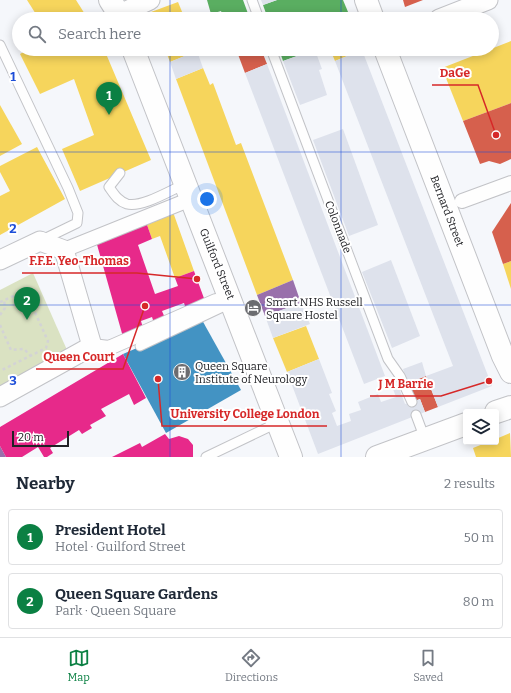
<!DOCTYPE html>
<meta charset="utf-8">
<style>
:root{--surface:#fff;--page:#f6f6f7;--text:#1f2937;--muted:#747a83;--line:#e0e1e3;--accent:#0b8043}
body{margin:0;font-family:Bitter,serif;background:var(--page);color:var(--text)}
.controls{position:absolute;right:12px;bottom:12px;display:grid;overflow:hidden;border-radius:4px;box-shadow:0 2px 10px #0003}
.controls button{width:36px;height:36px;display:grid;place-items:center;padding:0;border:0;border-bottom:1px solid var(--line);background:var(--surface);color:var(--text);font:20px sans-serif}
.scale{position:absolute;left:12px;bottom:10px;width:57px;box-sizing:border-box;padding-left:4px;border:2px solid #202125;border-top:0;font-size:11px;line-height:14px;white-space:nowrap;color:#202125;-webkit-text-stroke:3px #fff;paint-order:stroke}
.you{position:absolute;left:207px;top:199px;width:14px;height:14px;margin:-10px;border:3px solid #fff;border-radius:50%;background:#1a73e8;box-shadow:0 0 0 6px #1a73e833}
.badge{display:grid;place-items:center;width:26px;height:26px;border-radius:50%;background:var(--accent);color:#fff;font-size:13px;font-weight:700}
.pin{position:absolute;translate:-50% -33px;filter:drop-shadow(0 1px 2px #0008)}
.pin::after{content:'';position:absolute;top:21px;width:14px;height:12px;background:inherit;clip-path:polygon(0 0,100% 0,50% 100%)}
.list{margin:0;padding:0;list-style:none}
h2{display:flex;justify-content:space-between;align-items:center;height:52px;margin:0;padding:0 16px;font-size:17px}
h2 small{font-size:13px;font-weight:400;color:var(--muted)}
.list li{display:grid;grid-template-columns:26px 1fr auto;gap:12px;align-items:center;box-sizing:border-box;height:56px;margin:0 8px 8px;padding:0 8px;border:1px solid var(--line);border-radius:4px}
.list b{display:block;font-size:15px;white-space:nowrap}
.list p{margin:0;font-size:13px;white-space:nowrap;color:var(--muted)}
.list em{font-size:13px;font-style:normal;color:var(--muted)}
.icon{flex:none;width:22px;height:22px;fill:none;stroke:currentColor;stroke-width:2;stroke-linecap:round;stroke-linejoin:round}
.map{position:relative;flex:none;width:511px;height:457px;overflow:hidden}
.search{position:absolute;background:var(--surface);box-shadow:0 2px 10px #0003;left:12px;right:12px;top:12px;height:44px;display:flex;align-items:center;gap:10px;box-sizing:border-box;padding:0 14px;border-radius:22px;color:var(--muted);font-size:15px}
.sheet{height:180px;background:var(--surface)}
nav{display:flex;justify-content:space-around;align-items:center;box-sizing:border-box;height:56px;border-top:1px solid var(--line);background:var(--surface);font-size:11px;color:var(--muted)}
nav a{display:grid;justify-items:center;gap:2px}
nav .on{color:var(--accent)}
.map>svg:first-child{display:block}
.green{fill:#dae2c2}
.homes{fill:#f6d55c}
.shops{fill:#d6604d}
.offices{fill:#9970ab}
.schools{fill:#4393c3}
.health{fill:#e7298a}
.public{fill:#5aae61}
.building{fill:#dee2ec}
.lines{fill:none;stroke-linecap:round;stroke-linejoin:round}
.service-casing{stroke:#c2c3c7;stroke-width:11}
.pedestrian-casing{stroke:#c2c3c7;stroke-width:16}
.minor-casing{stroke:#c2c3c7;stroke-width:21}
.secondary-casing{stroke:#c2c3c7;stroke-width:24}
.path{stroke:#d3d3d5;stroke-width:2.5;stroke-dasharray:3 3;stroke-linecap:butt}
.service{stroke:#fefefe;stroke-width:9}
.pedestrian{stroke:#fefefe;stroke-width:14}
.minor{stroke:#fefefe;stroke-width:19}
.secondary{stroke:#fefefe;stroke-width:22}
.grid{fill:none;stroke:#1d4ed8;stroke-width:1;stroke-opacity:0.55}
.labels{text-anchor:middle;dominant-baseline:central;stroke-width:4;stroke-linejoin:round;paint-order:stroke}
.street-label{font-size:11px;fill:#202125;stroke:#fff}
.poi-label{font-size:11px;fill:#202125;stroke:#fff;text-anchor:start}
.grid-label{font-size:13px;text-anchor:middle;font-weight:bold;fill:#1d4ed8;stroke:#fff;stroke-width:4;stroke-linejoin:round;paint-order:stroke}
.leader{fill:none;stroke:#d62828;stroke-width:1.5}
.callout-dot{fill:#d62828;stroke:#fff;stroke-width:1.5}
.callout-label{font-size:12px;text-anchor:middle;font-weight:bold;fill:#d62828;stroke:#fff;stroke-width:4;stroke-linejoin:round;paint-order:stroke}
</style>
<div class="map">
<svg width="511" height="457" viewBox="0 0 511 457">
<rect width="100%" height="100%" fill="#f5f7fb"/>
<!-- green -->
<path class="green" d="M33,273L67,350L0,388V290Z"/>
<!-- homes -->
<g class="homes">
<path d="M27,0H76L88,19H39Z"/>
<path d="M178,2L185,19H154L151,12Z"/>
<path d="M511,41V103L463,121L442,68Z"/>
<path d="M29,49H104L151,160L80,191L62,149L94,135L74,79L40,94L20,54Z"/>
<path d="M165,49H196L197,51L170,62Z"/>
<path d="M330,49H364L335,61Z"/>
<path d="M203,68L210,85L213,83L236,145L241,143L293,280L257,295L176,79Z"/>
<path d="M0,105L22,144L0,156Z"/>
<path d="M37,147L65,199L0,235V196L10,191L0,172V166Z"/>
<path d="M173,212L194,271L175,278L160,236L152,239L146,222Z"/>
<path d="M511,261V289L503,264Z"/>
<path d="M306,326L319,359L287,372L273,338Z"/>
<path d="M510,433L511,457H476L473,448L488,442H496V439Z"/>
</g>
<!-- shops -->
<g class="shops">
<path d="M403,0H423L405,7Z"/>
<path d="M236,49H261L267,64L245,73Z"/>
<path d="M511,103V159L500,164L489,161L480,164L463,121Z"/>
<path d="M511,203V261L503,264L492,232Z"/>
<path d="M426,376L438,407L425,412L420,399L415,401L408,383Z"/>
</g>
<!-- offices -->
<g class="offices">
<path d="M293,280L301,303L265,316L257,295Z"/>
<path d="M0,446L6,457H0Z"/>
</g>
<!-- schools -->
<path class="schools" d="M202,320L241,390L166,433L123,354Z"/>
<!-- health -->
<g class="health">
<path d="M146,222L152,239L138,245L155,294L178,286L175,278L194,271L205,301L186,309L184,303L162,311L165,318L154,323L152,317L141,321L143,328L123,337L96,241Z"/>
<path d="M123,354L146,398L134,405L129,394L101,409L106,416L90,425L92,428L82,434L79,430L50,448L53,453L47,457H44L38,447L22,457H6L0,446V427Z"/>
<path d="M165,434L169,439L179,436L188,439L193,445V457H112L140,443L142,447Z"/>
</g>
<!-- public -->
<g class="public">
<path d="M207,0H243L250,19H224L221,11L211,14Z"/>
<path d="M277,0H343L351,19H268L263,5Z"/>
<path d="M279,49H316L283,61Z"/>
</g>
<!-- building -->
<g class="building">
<path d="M261,0H277L263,5Z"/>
<path d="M315,50L322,69L319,70L327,95L300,105L283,61Z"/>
<path d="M362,50L492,386L438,407L426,376L453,366L335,61Z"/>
<path d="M197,51L203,68L176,79L170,62Z"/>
<path d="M267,64L385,376L364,384L245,73Z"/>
<path d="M343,129L378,225L349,236L313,140Z"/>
<path d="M391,260L420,336L392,348L362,272Z"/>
<path d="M301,303L310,324L273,338L265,316Z"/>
<path d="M319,359L332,393L329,394L336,411L332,413L337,426L351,421L349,414L361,410L358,402L378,394L381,402L396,397L390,381L399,388L405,404L420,399L425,412L318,454L287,372Z"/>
<path d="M422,362L426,376L408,383L403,369Z"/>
</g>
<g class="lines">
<!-- service casing -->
<g class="service-casing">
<g id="service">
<path d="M252,0L259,19"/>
<path d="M0,45L68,188L78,213L77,223L42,240"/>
<path d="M271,49L388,359L400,376L412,402"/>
<path d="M120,173L109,187C114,194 118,201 127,204C142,208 171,190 185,184"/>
<path d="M140,346L231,303"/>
<path d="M416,415L425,439"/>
<path d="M206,457L277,423"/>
</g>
</g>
<!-- pedestrian casing -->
<g class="pedestrian-casing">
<g id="pedestrian">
<path d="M462,201L511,183"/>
<path d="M64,250L191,199"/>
<path d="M92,346L109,348L216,301"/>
</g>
</g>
<!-- minor casing -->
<g class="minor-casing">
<g id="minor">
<path d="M120,14L150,0"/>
<path d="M439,19L488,0"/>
<path d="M0,260L40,241L64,250L92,346L0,397"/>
</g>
</g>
<!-- secondary casing -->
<g class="secondary-casing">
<g id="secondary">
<path d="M110,0L122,19"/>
<path d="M366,0L373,19"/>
<path d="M133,49L291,457"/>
<path d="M385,49L503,356L511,372"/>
<path d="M496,412L511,407"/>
<path d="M377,457L466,424"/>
</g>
</g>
<!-- path -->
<g class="path">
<path d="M0,302L20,293L28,297L48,341L46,348L0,371"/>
<path d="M0,315L5,308L4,299"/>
<path d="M0,325L11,350L24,349L30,355"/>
</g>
<!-- service -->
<use href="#service" class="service"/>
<!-- pedestrian -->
<use href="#pedestrian" class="pedestrian"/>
<!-- minor -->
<use href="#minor" class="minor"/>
<!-- secondary -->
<use href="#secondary" class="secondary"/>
</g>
<!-- grid -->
<path class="grid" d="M170,0V19M341,0V19M170,49V457M341,49V457M0,152H511M0,305H511"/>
<!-- icons -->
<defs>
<g id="hotel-disc" transform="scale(0.9)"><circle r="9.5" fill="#6b6c70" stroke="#fff"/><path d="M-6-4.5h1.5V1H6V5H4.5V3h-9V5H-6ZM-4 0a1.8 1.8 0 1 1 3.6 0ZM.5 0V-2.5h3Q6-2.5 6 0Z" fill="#fff"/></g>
<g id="building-disc" transform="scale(0.9)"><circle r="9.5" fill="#6b6c70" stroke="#fff"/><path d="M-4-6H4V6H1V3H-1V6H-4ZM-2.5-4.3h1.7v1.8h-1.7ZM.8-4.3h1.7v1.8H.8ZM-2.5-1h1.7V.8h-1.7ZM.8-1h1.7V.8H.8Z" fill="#fff"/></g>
</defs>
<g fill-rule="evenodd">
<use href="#hotel-disc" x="253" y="308"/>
<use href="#building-disc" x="182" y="372"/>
</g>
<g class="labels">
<!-- street labels -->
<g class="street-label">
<text transform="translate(447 211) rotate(69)">Bernard Street</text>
<text transform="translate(338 227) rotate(69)">Colonnade</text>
<text transform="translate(217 264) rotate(68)">Guilford Street</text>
</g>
<!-- poi labels -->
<g class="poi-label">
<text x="266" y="302">Smart NHS Russell<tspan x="266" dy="13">Square Hostel</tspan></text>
<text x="195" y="366">Queen Square<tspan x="195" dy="13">Institute of Neurology</tspan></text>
</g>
</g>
<g class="grid-label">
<text x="13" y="81">1</text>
<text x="13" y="233">2</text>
<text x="13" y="385">3</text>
</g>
<!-- callouts -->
<path class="leader" d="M496 135L478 85H432M197 279L137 273H22M145 306L123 369H36M489 381L441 396H370M158 379L162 426H327"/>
<g class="callout-dot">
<circle cx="496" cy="135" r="4"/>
<circle cx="197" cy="279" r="4"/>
<circle cx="145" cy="306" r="4"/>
<circle cx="489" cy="381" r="4"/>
<circle cx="158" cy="379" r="4"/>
</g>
<g class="callout-label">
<text x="455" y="77">DaGe</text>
<text x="79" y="265">F.F.E. Yeo-Thomas</text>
<text x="79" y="361">Queen Court</text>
<text x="406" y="388">J M Barrie</text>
<text x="245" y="418">University College London</text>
</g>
</svg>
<div class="controls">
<button><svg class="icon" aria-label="layers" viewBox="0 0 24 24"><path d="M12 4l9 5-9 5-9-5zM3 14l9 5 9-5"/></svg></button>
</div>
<div class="scale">20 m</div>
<div class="you"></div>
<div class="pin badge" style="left:109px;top:115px">1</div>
<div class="pin badge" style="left:27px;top:320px">2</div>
<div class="search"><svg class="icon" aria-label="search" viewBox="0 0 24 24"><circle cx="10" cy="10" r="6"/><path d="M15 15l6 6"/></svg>Search here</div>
</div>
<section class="sheet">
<h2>Nearby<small>2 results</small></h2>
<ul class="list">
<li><span class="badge">1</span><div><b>President Hotel</b><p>Hotel · Guilford Street</p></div><em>50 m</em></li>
<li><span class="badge">2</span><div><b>Queen Square Gardens</b><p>Park · Queen Square</p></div><em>80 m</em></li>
</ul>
</section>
<nav>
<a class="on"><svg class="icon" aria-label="map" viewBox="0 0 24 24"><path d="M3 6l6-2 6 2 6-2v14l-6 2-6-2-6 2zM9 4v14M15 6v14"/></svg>Map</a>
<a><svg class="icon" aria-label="directions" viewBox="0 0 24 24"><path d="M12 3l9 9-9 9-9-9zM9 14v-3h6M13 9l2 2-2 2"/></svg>Directions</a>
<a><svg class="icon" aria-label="saved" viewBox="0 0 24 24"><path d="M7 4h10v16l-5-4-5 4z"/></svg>Saved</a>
</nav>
